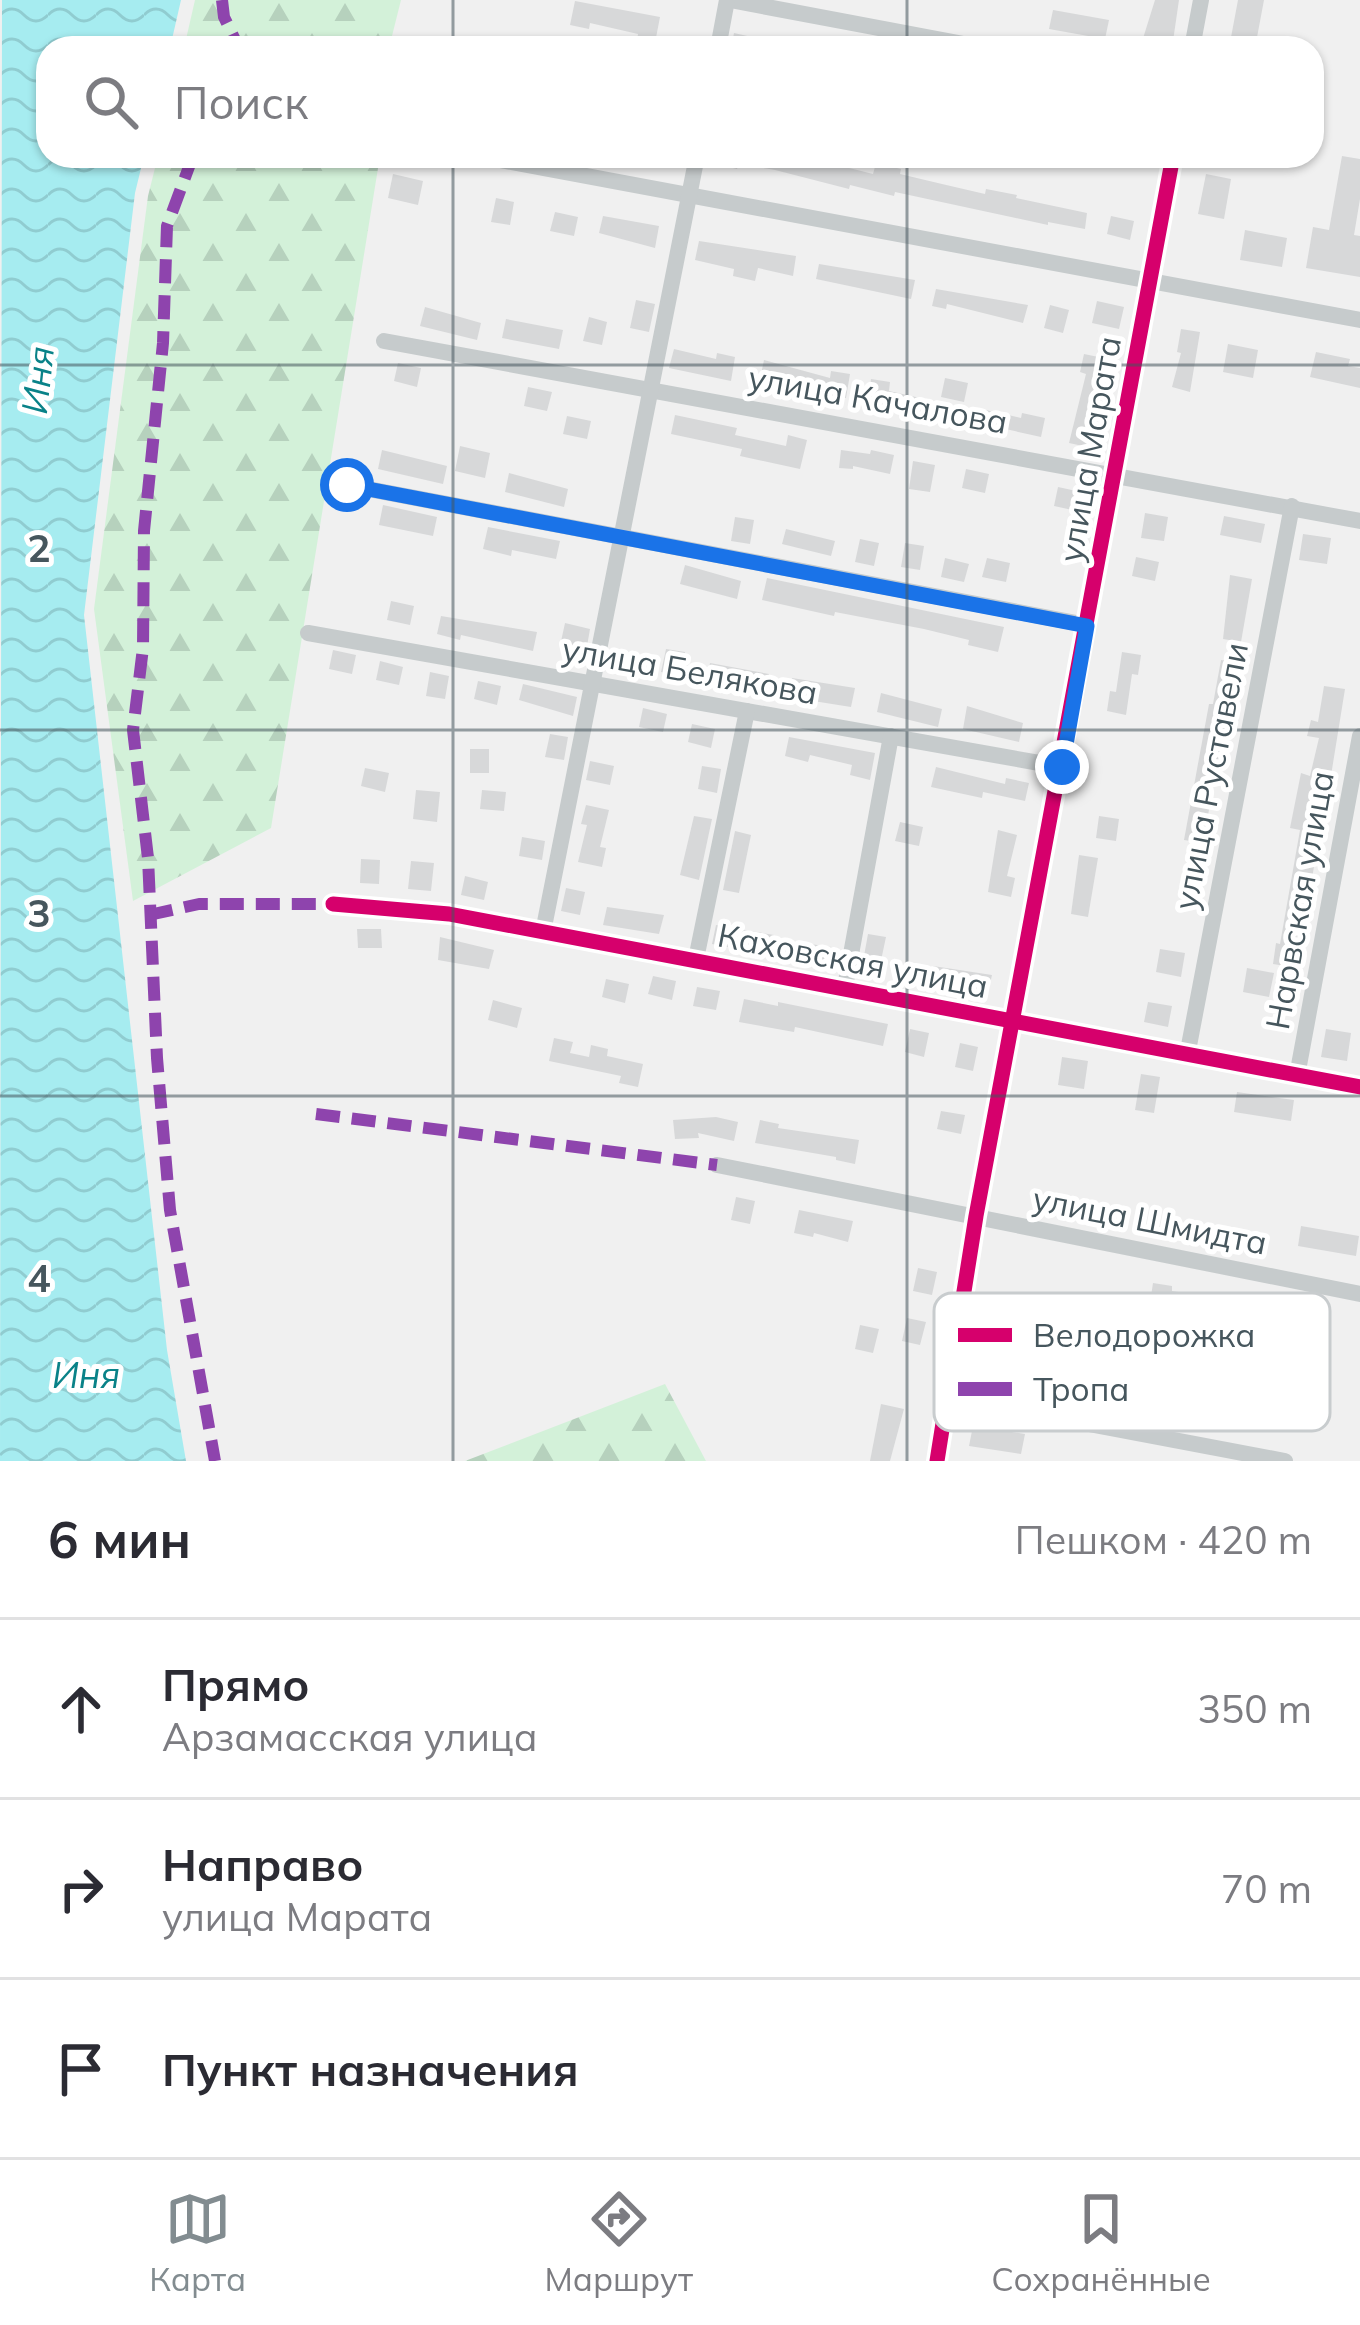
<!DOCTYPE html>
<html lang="ru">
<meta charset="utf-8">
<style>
:root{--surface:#fff;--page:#f7f7f7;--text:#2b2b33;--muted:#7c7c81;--line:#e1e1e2;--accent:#828c90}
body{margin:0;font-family:Mulish,sans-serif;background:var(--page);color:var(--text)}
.stop{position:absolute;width:36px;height:36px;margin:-27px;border:9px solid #1a73e8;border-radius:50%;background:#fff}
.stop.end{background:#1a73e8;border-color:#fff;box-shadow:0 3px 12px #0008}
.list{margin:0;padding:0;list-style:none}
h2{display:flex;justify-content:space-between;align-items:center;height:156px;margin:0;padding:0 48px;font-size:51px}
h2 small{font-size:39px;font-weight:400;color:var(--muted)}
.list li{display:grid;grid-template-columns:78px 1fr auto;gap:36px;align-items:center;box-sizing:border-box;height:180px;padding:0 48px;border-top:3px solid var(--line)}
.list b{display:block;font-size:45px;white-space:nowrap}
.list p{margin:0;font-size:39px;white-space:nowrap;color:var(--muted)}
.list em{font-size:39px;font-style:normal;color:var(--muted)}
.icon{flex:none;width:66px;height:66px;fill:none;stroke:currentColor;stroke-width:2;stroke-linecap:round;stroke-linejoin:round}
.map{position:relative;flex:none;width:1360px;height:1461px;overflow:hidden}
.search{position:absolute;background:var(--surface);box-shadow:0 3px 9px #0004;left:36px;right:36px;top:36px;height:132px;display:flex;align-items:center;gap:30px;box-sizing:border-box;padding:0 42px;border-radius:36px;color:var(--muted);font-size:45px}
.sheet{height:696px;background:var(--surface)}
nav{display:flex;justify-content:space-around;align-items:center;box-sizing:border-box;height:168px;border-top:3px solid var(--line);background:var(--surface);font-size:33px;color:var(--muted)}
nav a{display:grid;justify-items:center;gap:6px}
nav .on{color:var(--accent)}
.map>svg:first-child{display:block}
.forest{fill:url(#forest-firs)}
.water{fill:url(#water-waves)}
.building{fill:#d7d8d9}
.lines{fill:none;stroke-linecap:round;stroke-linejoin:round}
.minor{stroke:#c6cbcc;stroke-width:16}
.quiet{stroke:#8e44ad;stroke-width:12;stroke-dasharray:24 12;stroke-linecap:butt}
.cycleway-casing{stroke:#fff;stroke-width:22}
.cycleway{stroke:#d6006c;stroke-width:15}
.route{stroke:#1a73e8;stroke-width:15}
.grid{fill:none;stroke:#46565d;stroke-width:3;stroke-opacity:0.55}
.labels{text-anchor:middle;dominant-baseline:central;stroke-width:10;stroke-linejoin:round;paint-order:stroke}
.street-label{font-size:33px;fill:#46565d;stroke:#fff}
.water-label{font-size:36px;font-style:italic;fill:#098288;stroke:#fff}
.key{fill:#fff;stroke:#c8ccce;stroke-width:3}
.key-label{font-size:33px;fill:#46565d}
.grid-label{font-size:39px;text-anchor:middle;font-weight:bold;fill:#46565d;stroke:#fff;stroke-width:10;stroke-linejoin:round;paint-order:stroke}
</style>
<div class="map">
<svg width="1360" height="1461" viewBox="0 0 1360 1461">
<defs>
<pattern id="forest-firs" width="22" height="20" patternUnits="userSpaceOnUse" patternTransform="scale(3)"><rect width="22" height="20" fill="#d3f1d9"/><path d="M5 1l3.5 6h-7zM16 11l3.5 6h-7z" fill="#b6d1bd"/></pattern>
<pattern id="water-waves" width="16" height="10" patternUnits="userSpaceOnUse" patternTransform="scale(3)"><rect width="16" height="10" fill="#a6ecf0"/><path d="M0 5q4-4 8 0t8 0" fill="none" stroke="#90ccd0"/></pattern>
</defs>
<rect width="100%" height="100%" fill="#f0f0f0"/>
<!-- forest -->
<g class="forest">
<path d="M195,0H401L389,48H184Z"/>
<path d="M158,156H380L271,828L133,901L94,609L148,196Z"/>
<path d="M665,1384L706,1461H465Z"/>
</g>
<!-- water -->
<path class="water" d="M2,0H181L170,48H48V156H144L135,193L84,615L167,1350L186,1461H0Z"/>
<!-- building -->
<g class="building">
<path d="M1155,0H1179L1172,48H1140Z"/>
<path d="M1238,0H1264L1255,48H1229Z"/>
<path d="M575,1L660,17L654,48L636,45L638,34L590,23L589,29L570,25Z"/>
<path d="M1053,10L1109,20L1105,39L1049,29Z"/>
<path d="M734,33L778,43V48H731Z"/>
<path d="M710,156H802L873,174L876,163L901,169L900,174L942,184L985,194L986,189L1017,195L1016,198L1087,213L1085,229L1048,222V225L895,192L894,196L850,185L849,189L775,170L739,164L737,169L709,162Z"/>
<path d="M1342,156L1360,159V199L1354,235L1360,236V277L1306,268L1313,227L1329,230Z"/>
<path d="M393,174L423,181L418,205L388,198Z"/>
<path d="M1206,174L1231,179L1224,219L1198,214Z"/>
<path d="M496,198L514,202L510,225L491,222Z"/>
<path d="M555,212L578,217L574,236L550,231Z"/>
<path d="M603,216L659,226L655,248L599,233Z"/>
<path d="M1111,216L1134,221L1130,240L1107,234Z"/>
<path d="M1245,230L1287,238L1282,267L1240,260Z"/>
<path d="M699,241L796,256L793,276L758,268L755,281L733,276L734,269L695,260Z"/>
<path d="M819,264L915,280L911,299L816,279Z"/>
<path d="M936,289L1028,305L1023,323L947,304L946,309L932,306Z"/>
<path d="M636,300L655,304L649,332L630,328Z"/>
<path d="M1097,301L1124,307L1119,329L1092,323Z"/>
<path d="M1050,305L1069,310L1063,333L1044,328Z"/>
<path d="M425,307L481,323L477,340L420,326Z"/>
<path d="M589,317L607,322L602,345L583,341Z"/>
<path d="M506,319L563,330L559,349L502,338Z"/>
<path d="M1181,329L1200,332L1190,392L1172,387L1181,353L1177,352Z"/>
<path d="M1228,344L1258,350L1253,378L1223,372Z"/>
<path d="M674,349L716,359L717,353L735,357L731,381L669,368Z"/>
<path d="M1316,352L1350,359L1348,366L1360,368V388L1310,377Z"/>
<path d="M1084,354L1108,359L1100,392L1106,393L1092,448L1069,443L1086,374L1080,372Z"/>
<path d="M764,360L830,378L831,371L850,374L846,398L759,384Z"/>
<path d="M398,363L421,368L417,387L394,381Z"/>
<path d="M945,378L968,383L964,402L941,397Z"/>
<path d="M871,379L890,382L889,391L929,400L927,413L867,402Z"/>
<path d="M528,387L552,392L547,411L524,406Z"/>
<path d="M986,410L1021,418L1022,413L1045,418L1041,437L983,424Z"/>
<path d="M675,415L737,428L735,435L786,446L788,435L807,440L800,469L740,456L742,449L671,434Z"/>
<path d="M567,416L591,421L587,439L563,434Z"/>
<path d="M460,446L490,453L485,478L455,471Z"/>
<path d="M382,450L447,466L443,484L378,469Z"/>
<path d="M841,450L870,454L871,450L894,455L890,474L853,466V469L839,468Z"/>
<path d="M913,461L935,465L930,492L909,489Z"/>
<path d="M966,469L989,474L985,493L962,488Z"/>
<path d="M509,473L568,489L564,507L505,492Z"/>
<path d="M1058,487L1081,492L1077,511L1054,506Z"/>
<path d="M383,505L437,517L433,536L379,525Z"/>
<path d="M1145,513L1168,517L1164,541L1141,538Z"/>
<path d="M1224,516L1265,524L1261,543L1220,535Z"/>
<path d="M735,517L754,520L750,544L731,541Z"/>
<path d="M488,527L560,541L556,559L512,550L511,556L483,549Z"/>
<path d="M786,529L835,541L831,556L782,544Z"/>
<path d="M1303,534L1331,538L1327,564L1299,560Z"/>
<path d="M860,539L879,543L874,566L855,562Z"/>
<path d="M905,543L924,546L920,570L901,567Z"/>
<path d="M1136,557L1159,562L1155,581L1132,576Z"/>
<path d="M945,558L969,564L964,582L941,577Z"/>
<path d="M987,558L1010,563L1006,582L982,577Z"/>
<path d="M685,565L741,581L737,599L680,584Z"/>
<path d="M1230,575L1252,579L1241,642L1223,639Z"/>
<path d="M767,578L1004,627L998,652L968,645L969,640L924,629L835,612L834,616L762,600Z"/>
<path d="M391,601L414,606L410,625L387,620Z"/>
<path d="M441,616L537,632L533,651L461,635L460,640L437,634Z"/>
<path d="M565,623L590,629L586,652L560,646Z"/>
<path d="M666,649L685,652L680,676L661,672Z"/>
<path d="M333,650L356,655L352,674L329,669Z"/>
<path d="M1122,652L1141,655L1138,675L1132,674L1126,715L1107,711L1110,691L1116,692Z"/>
<path d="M1221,660L1240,663L1234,693H1230L1203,843L1184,840L1209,704H1213Z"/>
<path d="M380,661L403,667L399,685L376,680Z"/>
<path d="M710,663L769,674L765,693L706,682Z"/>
<path d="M430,672L449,676L445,699L426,696Z"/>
<path d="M792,678L855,688L851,707L788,697Z"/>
<path d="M478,681L501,686L497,705L474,699Z"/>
<path d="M523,684L577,697L573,716L519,700Z"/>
<path d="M1324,686L1345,689L1329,788L1314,785L1307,815L1322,818L1304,927L1298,926L1292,967L1273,964L1276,943L1280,944L1300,830L1290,828L1301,773L1310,776L1319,738L1307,736L1311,720L1318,722Z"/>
<path d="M881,693L942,709L938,727L877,712Z"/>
<path d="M967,706L1023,723L1019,742L963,729Z"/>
<path d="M643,708L667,714L663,732L639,727Z"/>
<path d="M692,724L715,729L711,748L688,742Z"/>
<path d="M550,734L568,737L564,760L545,757Z"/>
<path d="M789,737L875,753L870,780L850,775L852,765L810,755L808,762L785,756Z"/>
<rect x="470" y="749" width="19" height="24"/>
<path d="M590,761L614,766L610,785L586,780Z"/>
<path d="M702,766L721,769L717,793L698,789Z"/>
<path d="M936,767L1005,784L1006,778L1029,783L1025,801L983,792L982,798L931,787Z"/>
<path d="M365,768L389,773L385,792L361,786Z"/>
<path d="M416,790L440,792L437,822L413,819Z"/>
<path d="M482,790L506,792L504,811L480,809Z"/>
<path d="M586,805L609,810L600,847L606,848L602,867L578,862L587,825L581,824Z"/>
<path d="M694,816L712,819L699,880L680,875Z"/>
<path d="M1099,816L1119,819L1116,841L1096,838Z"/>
<path d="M900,822L923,827L919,846L895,841Z"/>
<path d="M998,830L1017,835L1007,876L1015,878L1011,897L988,892Z"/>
<path d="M735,831L751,835L739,893L723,890Z"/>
<path d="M522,837L545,841L542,860L519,856Z"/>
<path d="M1079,855L1098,858L1088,917L1071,914Z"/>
<path d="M361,859L380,860L379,884L360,883Z"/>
<path d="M411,861L434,863L431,891L408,889Z"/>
<path d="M465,876L488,882L484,900L461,895Z"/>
<path d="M566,888L585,892L580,915L561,911Z"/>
<path d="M607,907L664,915L659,934L603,925Z"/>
<path d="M716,925L774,935L773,939L839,948L836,967L712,944Z"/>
<path d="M357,929H381L382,948H358Z"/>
<path d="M868,934L886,937L879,970L862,967Z"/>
<path d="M440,937L494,950L489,969L438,960Z"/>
<path d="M1160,949L1185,953L1181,977L1156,972Z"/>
<path d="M933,966L992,975L988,993L928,985Z"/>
<path d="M1247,968L1274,973L1269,997L1243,992Z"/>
<path d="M653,976L676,981L672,1000L648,994Z"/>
<path d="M606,979L629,984L625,1003L602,997Z"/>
<path d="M697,987L720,991L716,1010L693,1006Z"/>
<path d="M744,999L778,1006V1002L888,1024L883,1046L795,1027L794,1032L739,1022Z"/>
<path d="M493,1000L522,1008L517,1028L488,1020Z"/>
<path d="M1148,1002L1172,1006L1168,1027L1144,1022Z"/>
<path d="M910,1029L929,1033L924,1057L905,1052Z"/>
<path d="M1326,1029L1351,1033L1347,1061L1321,1057Z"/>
<path d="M554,1038L573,1042L570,1053L589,1057L591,1045L608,1049L607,1056L643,1064L638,1087L619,1083L621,1076L549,1061Z"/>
<path d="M960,1043L978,1047L973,1071L955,1067Z"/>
<path d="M1062,1057L1088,1061L1084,1089L1058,1085Z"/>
<path d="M1141,1074L1160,1077L1154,1113L1135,1110Z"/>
<path d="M1237,1092L1294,1100L1291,1121L1234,1112Z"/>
<path d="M941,1111L965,1115L961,1134L937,1129Z"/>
<path d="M716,1117L738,1122L734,1141L698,1133L699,1138L675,1139L673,1120Z"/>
<path d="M760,1120L779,1124L778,1128L859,1140L855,1164L836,1160V1157L755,1143Z"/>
<path d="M736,1197L755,1201L750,1224L731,1220Z"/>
<path d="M799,1210L853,1221L848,1242L814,1233L813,1237L794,1233Z"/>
<path d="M1301,1226L1359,1236L1356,1256L1298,1246Z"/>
<path d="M918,1268L937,1272L932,1295L913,1291Z"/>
<path d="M1153,1283L1172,1286V1291L1209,1297L1206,1317L1187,1314L1188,1309L1150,1303Z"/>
<path d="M907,1318L926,1322L920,1345L902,1341Z"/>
<path d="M860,1325L879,1329L873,1353L855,1349Z"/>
<path d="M881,1404L904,1409L890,1461H870Z"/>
<path d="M973,1426L1025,1434L1021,1454L969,1446Z"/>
</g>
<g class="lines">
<!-- minor -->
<g class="minor">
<path d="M730,0L985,48"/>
<path d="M718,48L727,0"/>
<path d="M1192,48L1201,0"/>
<path d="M479,156L1360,320"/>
<path d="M384,341L1360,521"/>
<path d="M347,485L1087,625"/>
<path d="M308,633L1062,767"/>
<path d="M333,904L449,914L1360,1087"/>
<path d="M543,932L697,156"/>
<path d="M696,959L747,711"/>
<path d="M845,987L891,736"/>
<path d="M1187,1056L1292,506"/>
<path d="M1297,1076L1360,736"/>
<path d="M717,1165L1360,1294"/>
<path d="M946,1397L1285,1461"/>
<path d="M937,1461L976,1216L1173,156"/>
</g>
<!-- quiet -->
<g class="quiet">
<path d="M222,0L224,17L239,48"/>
<path d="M193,156L167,226L163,343L144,531L143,648L133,730L148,858L157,1058L170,1210L215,1461"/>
<path d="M149,915L199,904H333"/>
<path d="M316,1114L717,1165"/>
</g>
<!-- cycleway casing -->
<g class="cycleway-casing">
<g id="cycleway">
<path d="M333,904L449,914L1360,1087"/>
<path d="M937,1461L976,1216L1173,156"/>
</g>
</g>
<!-- cycleway -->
<use href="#cycleway" class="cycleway"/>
</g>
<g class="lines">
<!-- route -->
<path class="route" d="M347,485L1087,626L1062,767"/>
</g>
<!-- grid -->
<path class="grid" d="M453,0V48M907,0V48M453,156V1461M907,156V1461M0,365H1360M0,730H1360M0,1096H1360"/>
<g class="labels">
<!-- street labels -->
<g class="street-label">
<text transform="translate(878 399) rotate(10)">улица Качалова</text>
<text transform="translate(1089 449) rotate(-80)">улица Марата</text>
<text transform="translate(690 670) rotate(10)">улица Белякова</text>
<text transform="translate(1210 776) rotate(-79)">улица Руставели</text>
<text transform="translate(1299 900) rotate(-80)">Нарвская улица</text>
<text transform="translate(853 960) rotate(11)">Каховская улица</text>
<text transform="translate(1150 1220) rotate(11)">улица Шмидта</text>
</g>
<!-- water labels -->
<g class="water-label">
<text transform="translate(37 380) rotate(-84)">Иня</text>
<text x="86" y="1374">Иня</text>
</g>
</g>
<!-- legend -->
<rect x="934" y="1293" width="396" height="138" rx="18" class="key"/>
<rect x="958" y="1328" width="54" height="14" fill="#d6006c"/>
<rect x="958" y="1382" width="54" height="14" fill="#8e44ad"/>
<g class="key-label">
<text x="1033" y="1347">Велодорожка</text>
<text x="1033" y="1401">Тропа</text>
</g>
<g class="grid-label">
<text x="39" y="562">2</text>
<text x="39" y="927">3</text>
<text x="39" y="1292">4</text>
</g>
</svg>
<div class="stop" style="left:347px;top:485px"></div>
<div class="stop end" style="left:1062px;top:767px"></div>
<div class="search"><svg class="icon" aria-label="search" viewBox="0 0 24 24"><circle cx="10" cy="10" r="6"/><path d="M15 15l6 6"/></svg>Поиск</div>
</div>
<section class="sheet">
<h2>6 мин<small>Пешком · 420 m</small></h2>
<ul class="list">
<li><svg class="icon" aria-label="ahead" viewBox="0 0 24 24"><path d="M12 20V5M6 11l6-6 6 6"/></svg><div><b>Прямо</b><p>Арзамасская улица</p></div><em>350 m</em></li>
<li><svg class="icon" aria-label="right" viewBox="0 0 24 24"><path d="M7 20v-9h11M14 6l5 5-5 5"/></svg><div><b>Направо</b><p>улица Марата</p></div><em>70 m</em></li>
<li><svg class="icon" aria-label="arrive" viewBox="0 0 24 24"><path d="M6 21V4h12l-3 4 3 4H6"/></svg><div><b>Пункт назначения</b></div></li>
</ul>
</section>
<nav>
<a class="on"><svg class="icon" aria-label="map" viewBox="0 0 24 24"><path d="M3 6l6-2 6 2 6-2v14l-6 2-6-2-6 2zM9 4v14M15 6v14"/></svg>Карта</a>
<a><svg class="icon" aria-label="directions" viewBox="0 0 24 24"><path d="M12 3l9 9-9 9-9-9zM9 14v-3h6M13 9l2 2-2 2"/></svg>Маршрут</a>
<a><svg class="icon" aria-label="saved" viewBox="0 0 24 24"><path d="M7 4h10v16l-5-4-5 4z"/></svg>Сохранённые</a>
</nav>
